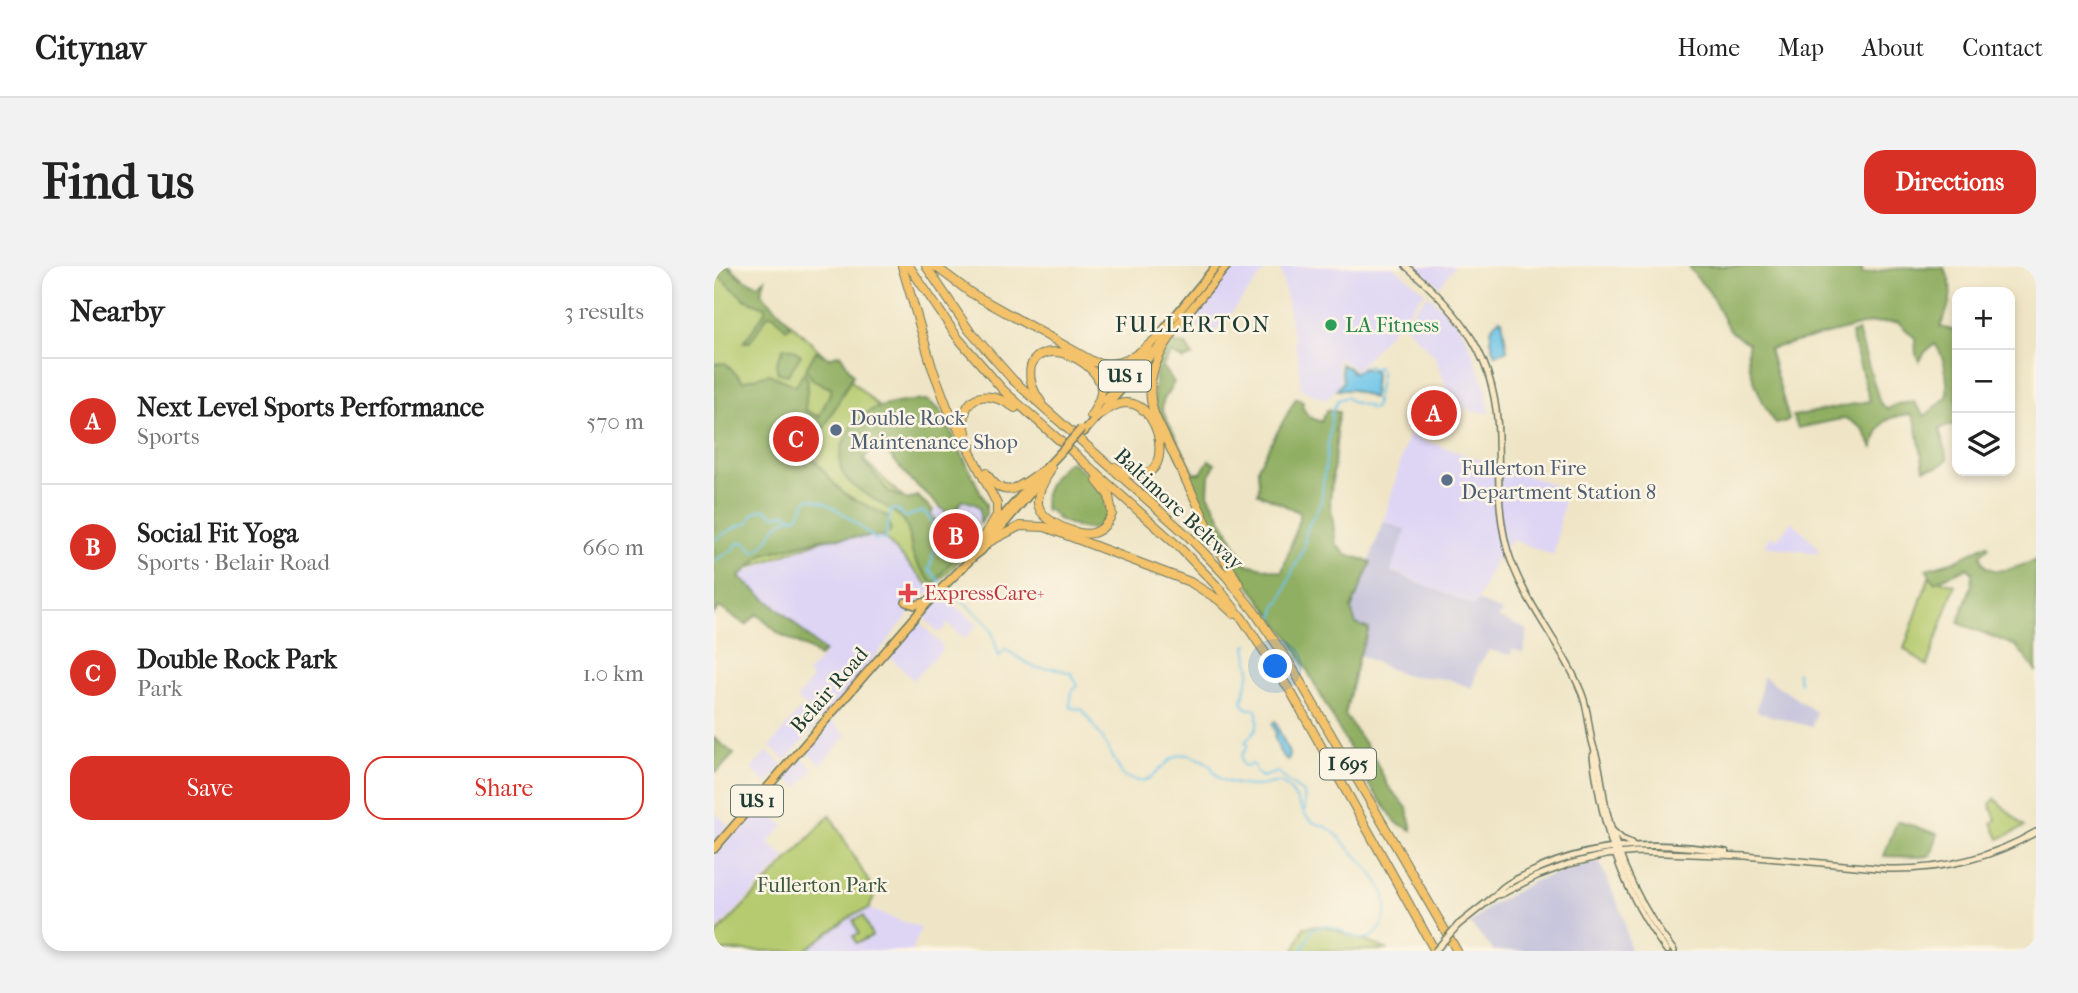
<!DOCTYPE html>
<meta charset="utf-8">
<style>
:root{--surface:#fff;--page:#f2f2f2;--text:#222;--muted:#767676;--line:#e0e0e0;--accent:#d93025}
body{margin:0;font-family:"IM FELL French Canon",serif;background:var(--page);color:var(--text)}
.controls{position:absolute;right:21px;top:21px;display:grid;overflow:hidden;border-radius:14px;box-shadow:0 4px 10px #0003}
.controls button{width:63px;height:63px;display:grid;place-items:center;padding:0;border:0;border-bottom:2px solid var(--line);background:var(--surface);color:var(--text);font:35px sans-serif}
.you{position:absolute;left:562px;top:401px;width:24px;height:24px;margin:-18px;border:5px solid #fff;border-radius:50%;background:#1a73e8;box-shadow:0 0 0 10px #1a73e833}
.badge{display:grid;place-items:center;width:46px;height:46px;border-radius:50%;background:var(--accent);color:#fff;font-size:23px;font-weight:700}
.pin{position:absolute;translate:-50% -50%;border:4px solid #fff;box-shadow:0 2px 7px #0006}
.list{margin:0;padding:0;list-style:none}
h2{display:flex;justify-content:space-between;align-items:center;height:91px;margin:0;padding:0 28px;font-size:30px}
h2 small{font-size:23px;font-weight:400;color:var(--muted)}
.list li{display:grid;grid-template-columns:46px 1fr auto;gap:21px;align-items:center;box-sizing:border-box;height:126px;padding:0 28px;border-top:2px solid var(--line)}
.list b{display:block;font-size:26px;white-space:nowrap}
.list p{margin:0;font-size:23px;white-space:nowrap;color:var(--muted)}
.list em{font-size:23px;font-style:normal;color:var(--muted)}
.actions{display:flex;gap:14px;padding:21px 28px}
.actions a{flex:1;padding:16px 0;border:2px solid var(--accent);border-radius:21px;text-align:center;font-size:24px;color:var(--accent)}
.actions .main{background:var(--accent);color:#fff}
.icon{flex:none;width:38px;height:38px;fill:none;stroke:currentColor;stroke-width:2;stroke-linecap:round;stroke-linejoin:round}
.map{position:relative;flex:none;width:1322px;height:685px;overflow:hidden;border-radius:21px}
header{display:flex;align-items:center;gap:42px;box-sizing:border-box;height:98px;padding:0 35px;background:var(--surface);border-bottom:2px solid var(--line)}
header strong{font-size:33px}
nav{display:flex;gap:38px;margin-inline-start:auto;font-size:24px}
.intro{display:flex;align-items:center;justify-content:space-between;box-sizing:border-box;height:168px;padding:0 42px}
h1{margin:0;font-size:49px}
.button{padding:18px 32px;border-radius:21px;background:var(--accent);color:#fff;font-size:24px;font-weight:700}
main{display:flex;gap:42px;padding:0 42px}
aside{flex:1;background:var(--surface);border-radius:21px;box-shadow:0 4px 10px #0003}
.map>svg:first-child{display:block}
.built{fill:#ded5f5}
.industrial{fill:#c3c1db}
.green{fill:#b6cb6f;stroke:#6a8452;stroke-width:2}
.forest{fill:#90af62;stroke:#58764b;stroke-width:2}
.water{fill:#6cc4e9;stroke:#46808e;stroke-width:2}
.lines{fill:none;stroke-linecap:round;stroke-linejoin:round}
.stream{stroke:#6cc4e9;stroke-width:2}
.secondary-casing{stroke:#687867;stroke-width:8}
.primary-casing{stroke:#687867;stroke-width:10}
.trunk-casing{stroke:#687867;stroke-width:10}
.motorway-casing{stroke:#687867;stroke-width:10}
.secondary{stroke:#fae7c3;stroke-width:5}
.primary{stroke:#f3c26a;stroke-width:7}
.trunk{stroke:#f3c26a;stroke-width:7}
.motorway{stroke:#f3c26a;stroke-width:8}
.secondary-bridge-casing{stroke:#687867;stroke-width:8;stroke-linecap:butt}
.trunk-bridge-casing{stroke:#687867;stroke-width:10;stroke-linecap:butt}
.secondary-bridge{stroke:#fae7c3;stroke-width:5}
.trunk-bridge{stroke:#f3c26a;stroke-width:7}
.leisure-dot{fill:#2e9e5b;stroke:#fcf5e5;stroke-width:2.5}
.service-dot{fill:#5c6f8a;stroke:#fcf5e5;stroke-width:2.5}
.health-dot{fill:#e0444e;stroke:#fcf5e5;stroke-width:2.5}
.labels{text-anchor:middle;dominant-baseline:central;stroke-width:5;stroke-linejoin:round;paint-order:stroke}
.shield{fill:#fcf5e5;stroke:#617469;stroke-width:2}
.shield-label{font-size:19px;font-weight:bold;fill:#1f3d34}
.leisure-label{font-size:21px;fill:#27864d;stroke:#fcf5e5;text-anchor:start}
.service-label{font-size:21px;fill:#4e5e75;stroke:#fcf5e5;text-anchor:start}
.street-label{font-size:21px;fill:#1f3d34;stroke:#fcf5e5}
.health-label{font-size:21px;fill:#be3a42;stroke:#fcf5e5;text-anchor:start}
.park-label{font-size:21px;fill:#3d5940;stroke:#fcf5e5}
.neighbourhood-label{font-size:23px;letter-spacing:2px;fill:#1f3d34;stroke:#fcf5e5}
</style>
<header>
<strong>Citynav</strong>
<nav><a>Home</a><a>Map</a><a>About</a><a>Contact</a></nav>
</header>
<div class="intro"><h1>Find us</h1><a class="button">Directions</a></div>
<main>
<aside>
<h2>Nearby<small>3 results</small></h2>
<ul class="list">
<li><span class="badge">A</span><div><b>Next Level Sports Performance</b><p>Sports</p></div><em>570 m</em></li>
<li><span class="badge">B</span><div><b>Social Fit Yoga</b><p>Sports · Belair Road</p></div><em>660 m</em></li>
<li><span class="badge">C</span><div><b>Double Rock Park</b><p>Park</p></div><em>1.0 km</em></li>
</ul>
<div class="actions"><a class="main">Save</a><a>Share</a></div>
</aside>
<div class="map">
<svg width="1322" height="685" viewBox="0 0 1322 685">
<rect width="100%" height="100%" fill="#fcf5e5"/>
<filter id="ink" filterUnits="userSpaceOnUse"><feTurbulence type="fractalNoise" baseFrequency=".0143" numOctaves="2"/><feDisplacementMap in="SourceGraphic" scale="14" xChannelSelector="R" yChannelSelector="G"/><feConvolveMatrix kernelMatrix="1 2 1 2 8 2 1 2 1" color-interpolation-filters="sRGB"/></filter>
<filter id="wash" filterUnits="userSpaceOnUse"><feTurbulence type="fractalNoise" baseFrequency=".00686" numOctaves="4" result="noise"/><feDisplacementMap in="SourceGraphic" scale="28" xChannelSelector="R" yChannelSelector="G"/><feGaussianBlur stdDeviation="1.57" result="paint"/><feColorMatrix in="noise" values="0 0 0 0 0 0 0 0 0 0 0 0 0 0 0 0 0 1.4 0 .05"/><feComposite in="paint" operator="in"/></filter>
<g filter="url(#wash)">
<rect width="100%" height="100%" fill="#efe5c6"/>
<!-- built -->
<g class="built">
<path d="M520,0H555L497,71L475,53Z"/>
<path d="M566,0H679L711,26L643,104L623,91L626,118L612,134L587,123L584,93Z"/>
<path d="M702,0H741L726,20Z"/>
<path d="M714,29L741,54L751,68L772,122L776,147L756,145L740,134L731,118L721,90L688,57Z"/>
<path d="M694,169L852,223L840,289L798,274L784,289L761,340L677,304L692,264L670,255Z"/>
<path d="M258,211L268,236L265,256L249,290L215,250Z"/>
<path d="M1078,255L1101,278L1105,284L1104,287L1051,280L1057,270L1063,273Z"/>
<path d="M163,264L217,323L227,313L195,348L111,453L107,454L83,433L98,413L93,408L110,389L22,310L108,274Z"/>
<path d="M229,329L264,359L250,373L234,358L225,367L208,350Z"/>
<path d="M203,357L207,358L227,378L229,383L199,414L175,390Z"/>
<path d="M86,443L103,458L72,494L56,481Z"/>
<path d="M117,455L133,469L107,499L92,485Z"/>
<path d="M53,485L69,499L53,518L37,503Z"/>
<path d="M87,491L100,503L85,521L69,511Z"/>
<path d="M44,541L70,559L54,577L72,592L5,662L0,658V590Z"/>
<path d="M2,547L15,560L0,578V549Z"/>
<path d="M155,643L207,662L198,685H90L140,648Z"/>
</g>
<!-- industrial -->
<g class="industrial">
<path d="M670,255L692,264L677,305L761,340L764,335L788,345L785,352L814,364L809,387L799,383L796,389L775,384L765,398L758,422L734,413L690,409L645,389L655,363L642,358L637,343Z"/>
<path d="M1049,410L1102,446L1098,461L1043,446Z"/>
<path d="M885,595L909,649L916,685H780L756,658L775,641L820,615Z"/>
</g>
<!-- green -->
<g class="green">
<path d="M0,0H16L181,156L146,190L249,290L218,323L163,264L108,274L6,313L0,305Z"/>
<path d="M1215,311L1241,319L1213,400L1190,383Z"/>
<path d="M1281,533L1310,561L1285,573L1278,557L1282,554L1276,538Z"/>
<path d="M116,549L161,627L155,643L140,648L90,685H5L0,682V672L6,664L84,584Z"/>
<path d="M149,650L158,670L142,677L139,670L145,668L139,654Z"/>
<path d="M610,660L675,684L580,685L590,661Z"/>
</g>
<!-- forest -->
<g class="forest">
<path d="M1,0H14L27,12L44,19L51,13L47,27L71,51L76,60L72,63L60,49H54L36,76H30L51,46V41L30,33L5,10Z"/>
<path d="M975,0H1148V8C1175,2 1203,0 1230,2C1242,22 1236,41 1226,61L1243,65V160L1240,158L1225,163L1234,193L1224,201L1210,203L1202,157L1197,148C1168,152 1167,155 1159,182L1149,163L1132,152L1084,162L1079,150L1156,135L1137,68L1144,65L1166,137L1174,143L1183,138L1200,136L1211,150L1233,131C1234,112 1232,93 1221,78L1211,86L1205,95L1202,88L1201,72L1184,56L1156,57L1055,83L1075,154L1062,158C1050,142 1028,95 1035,77C1009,66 1009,48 995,26C989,17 979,10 975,0Z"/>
<path d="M456,77L472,79L479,90L470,94L457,87L448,101L460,116L449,135L448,144L480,207H487L495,194L501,198L495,210L494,228L532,298L568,306L585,254V246L544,227C547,219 543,210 544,201L582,132L589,136L588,141L595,151L607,156L613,144L625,146L621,166L623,168L616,235L622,278L632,288L657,296L637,343L642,358L655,363L644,392L631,449L658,488L674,520L693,542L698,564L683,557L655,519L577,374L519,298L481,227L441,141L440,125L444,97Z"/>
<path d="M70,81L80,84L87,89L74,109L64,107L62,98Z"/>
<path d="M102,85L115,92L126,88L139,109L95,189C108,200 115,215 129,226C142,237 160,241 174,251L177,265L169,270L107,273L50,288L25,311L76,353L110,386L105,391L98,385L64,367L43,348L32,359L5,341L0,348V98L11,97L29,115L55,108L82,120L90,106L94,115L91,144L105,151L118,123L98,113L92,103Z"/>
<path d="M213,134L227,145L272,238V248L266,259V243L261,238L249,234L236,250L196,213L174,187L162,181L148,194L175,226L194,234L203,230L219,244L217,248L243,289L219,318C213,310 204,301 200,292C195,281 197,264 190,255C175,238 140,226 130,209C124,200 126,187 129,178C144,138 176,137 213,134Z"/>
<path d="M356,195C368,205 390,218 394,236C395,241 394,248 392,252C382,272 356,259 342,252V250L334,243L332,245C325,227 341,205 356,195Z"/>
<path d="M1273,278L1275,281L1267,288C1269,317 1306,300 1322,294V405L1302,380L1244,357L1258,318V306L1253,302L1220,316L1212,303L1241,295Z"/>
<path d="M0,472L20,488L3,506L0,504Z"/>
<path d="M1183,555L1224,568L1217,589L1210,591L1170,590Z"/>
</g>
<!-- water -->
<g class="water">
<path d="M785,53L788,54L793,84L782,89C777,77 772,62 785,53Z"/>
<path d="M627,98L637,103L639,107L649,102L661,106L659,132L639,124H623L629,116Z"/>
<path d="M561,455L576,490L573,494L566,486L560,470L562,467L558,458Z"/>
</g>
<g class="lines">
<!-- stream -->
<g class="stream">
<path d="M0,274L18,263L35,256C38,247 42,245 51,243L61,250L71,247L78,250"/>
<path d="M0,295L20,283L24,277L31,276L40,286C61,275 55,253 84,251L91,236L95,232C121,237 141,257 162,274H171L177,244L182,243L192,251L209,245L215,251L225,270L215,303L226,316"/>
<path d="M235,323L272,356L278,366L285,391L291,383L321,402H339L357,407L364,420L358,425L356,440L358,442L368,443L389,473L409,510C413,511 419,514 424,515C443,517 454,484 474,489C479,490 489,494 493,497C501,503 501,512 511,515C520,518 533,520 543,520C551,520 561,514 569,518C581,525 585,542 594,552C601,560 608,558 616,563C622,567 626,573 631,578C650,599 681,623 670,654C668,661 664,667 658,671C643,678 632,665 618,661C611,659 604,661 598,663L588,685"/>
<path d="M558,358L563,338L566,337L578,306L590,282L592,265L607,236L618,146L624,134L632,131L638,136L654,140L655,143L661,142L667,107L663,100L660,103L652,99"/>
<path d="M534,378L532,380L536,405L528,436L533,443H542C546,460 543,464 531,476L534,480L527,490L528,498L531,500L538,498L541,500V505L548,511L564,506L573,515L590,527L591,544"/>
<path d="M1083,406L1086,417"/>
</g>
</g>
</g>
<g filter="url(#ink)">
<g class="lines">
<!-- secondary casing -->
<g class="secondary-casing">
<g id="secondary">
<path d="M692,0C749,49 783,93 784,171C785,209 783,245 793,282C808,336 848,377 868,428C876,448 874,468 881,485C887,503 888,523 892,542C904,594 927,643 960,685"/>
<path d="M881,486L879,490C888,562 909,627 953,685"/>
<path d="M899,565L908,573L917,577"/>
<path d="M782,629L788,628L823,610L855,598L892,589L923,586L1031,590L1174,603C1227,604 1276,593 1322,566"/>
<path d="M744,659L782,629C788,619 803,613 813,608C876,576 944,574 1012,586"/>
</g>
</g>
<!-- primary casing -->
<g class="primary-casing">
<g id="primary">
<path d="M259,290L263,280L324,210"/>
<path d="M192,336L201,339L215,335"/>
<path d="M0,583L215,335L259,291L267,285L330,211"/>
</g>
</g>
<!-- trunk casing -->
<g class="trunk-casing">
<g id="trunk">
<path d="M465,57L513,0"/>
<path d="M443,72L502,0"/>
<path d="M391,134L435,82"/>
<path d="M370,166L455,69"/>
<path d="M330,204L346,187"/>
</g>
</g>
<!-- motorway casing -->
<g class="motorway-casing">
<g id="motorway">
<path d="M188,0L218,101L234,143L283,238V249L269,273"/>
<path d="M195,0L244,72L289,124L465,281L502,319L528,352L577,426L721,685"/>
<path d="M212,0L255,64L299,114L474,270L512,310L540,345L576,398L743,685"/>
<path d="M221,0L257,27L380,96C409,103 426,87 445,70"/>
<path d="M468,54C447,84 427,112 441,150L507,287L525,318"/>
<path d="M327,136C313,117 308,87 340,86C357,85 388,105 387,125C387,134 381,142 377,150"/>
<path d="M383,151C392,145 401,137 412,137C453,137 464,237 401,201"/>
<path d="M257,180C238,139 263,115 301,142"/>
<path d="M337,202C332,214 323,224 324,238C327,255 363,271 379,267C389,264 394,257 398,248L395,230L383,215"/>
<path d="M272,207C292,239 308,217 330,204"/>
<path d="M275,276L306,260L331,261L476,316L505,334L520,348"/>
</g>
</g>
<!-- secondary -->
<use href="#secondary" class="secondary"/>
<!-- primary -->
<use href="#primary" class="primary"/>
<!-- trunk -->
<use href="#trunk" class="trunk"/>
<!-- motorway -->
<use href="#motorway" class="motorway"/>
<!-- secondary-bridge casing -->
<g class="secondary-bridge-casing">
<path id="secondary-bridge" d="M721,685L744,659"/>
</g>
<!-- trunk-bridge casing -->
<g class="trunk-bridge-casing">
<path id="trunk-bridge" d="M346,187L367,163"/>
</g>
<!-- secondary-bridge -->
<use href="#secondary-bridge" class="secondary-bridge"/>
<!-- trunk-bridge -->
<use href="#trunk-bridge" class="trunk-bridge"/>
</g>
</g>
<!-- markers -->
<circle class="leisure-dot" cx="617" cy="59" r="7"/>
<g class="service-dot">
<circle cx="122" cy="164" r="7"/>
<circle cx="733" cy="214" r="7"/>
</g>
<path class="health-dot" d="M190.5 316.5h7v7h7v7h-7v7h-7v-7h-7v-7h7z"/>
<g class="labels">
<!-- shield labels -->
<g class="shield">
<rect x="385" y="94.5" width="52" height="31" rx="5"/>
<rect x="606" y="482.5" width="56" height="31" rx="5"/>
<rect x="17" y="519.5" width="52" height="31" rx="5"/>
</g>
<g class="shield-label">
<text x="411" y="110">US 1</text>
<text x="634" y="498">I 695</text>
<text x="43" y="535">US 1</text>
</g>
<!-- leisure labels -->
<g class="leisure-label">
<text x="631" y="59">LA Fitness</text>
</g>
<!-- service labels -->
<g class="service-label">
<text x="136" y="152">Double Rock<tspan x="136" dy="24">Maintenance Shop</tspan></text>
<text x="747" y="202">Fullerton Fire<tspan x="747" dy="24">Department Station 8</tspan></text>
</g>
<!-- street labels -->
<g class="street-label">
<text transform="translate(465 243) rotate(43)">Baltimore Beltway</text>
<text transform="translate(115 424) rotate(-49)">Belair Road</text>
</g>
<!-- health labels -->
<g class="health-label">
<text x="210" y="327">ExpressCare+</text>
</g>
<!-- park labels -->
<g class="park-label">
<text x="108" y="619">Fullerton Park</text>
</g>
<!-- neighbourhood labels -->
<g class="neighbourhood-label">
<text x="479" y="58">FULLERTON</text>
</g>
</g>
</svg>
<div class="controls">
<button>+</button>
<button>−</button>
<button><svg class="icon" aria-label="layers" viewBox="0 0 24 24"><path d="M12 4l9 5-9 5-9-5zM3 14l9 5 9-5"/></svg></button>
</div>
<div class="you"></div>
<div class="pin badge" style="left:720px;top:147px">A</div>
<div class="pin badge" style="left:242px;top:270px">B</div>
<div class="pin badge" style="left:82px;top:173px">C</div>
</div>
</main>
